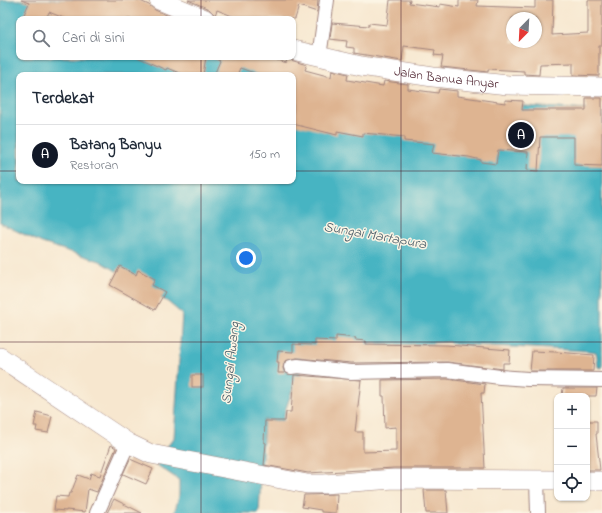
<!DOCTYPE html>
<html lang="id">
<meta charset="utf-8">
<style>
:root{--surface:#fff;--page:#f6f6f7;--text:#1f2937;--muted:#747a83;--line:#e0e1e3;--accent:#111827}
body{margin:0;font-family:"Indie Flower",sans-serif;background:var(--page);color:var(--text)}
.controls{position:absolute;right:12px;bottom:12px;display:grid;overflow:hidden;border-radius:8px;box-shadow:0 1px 3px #0004}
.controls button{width:36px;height:36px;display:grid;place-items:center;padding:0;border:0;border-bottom:1px solid var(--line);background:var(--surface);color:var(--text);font:20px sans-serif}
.compass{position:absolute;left:506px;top:12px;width:36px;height:36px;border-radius:50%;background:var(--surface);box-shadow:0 1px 3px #0004;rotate:204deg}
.you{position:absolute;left:246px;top:258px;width:14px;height:14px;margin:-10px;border:3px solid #fff;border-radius:50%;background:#1a73e8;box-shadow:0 0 0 6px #1a73e833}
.badge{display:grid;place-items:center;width:26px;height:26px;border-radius:50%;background:var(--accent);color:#fff;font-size:13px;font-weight:700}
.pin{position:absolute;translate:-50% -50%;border:2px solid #fff;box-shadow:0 1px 4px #0006}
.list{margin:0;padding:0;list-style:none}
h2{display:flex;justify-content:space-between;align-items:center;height:52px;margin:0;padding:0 16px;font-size:17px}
h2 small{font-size:13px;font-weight:400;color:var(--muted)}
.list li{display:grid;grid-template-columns:26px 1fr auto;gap:12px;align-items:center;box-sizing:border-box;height:60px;padding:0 16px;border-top:1px solid var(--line)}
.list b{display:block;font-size:15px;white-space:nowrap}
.list p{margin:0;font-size:13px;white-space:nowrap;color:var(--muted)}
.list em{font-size:13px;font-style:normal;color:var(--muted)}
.icon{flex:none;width:22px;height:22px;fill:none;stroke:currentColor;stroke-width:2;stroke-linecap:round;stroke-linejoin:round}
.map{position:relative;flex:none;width:602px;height:513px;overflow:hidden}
.search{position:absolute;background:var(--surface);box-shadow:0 1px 3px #0004;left:16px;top:16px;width:280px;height:44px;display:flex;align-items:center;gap:10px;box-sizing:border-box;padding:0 14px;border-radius:8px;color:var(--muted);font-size:15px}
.panel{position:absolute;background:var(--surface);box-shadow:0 1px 3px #0004;left:16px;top:72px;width:280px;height:112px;border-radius:8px}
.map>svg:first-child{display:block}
.water{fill:#46b4c2;stroke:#486a76;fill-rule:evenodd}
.building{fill:#deb491;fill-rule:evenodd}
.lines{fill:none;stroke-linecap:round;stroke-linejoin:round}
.street-casing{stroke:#a0837d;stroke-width:16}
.secondary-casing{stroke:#a0837d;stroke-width:20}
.street{stroke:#fff;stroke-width:14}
.secondary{stroke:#fff;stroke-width:19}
.grid{fill:none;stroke:#4a1f2b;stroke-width:1;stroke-opacity:0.55}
.labels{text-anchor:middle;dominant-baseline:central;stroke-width:3;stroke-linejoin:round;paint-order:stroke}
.street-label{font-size:13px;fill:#4a1f2b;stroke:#fcf5e5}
.water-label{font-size:14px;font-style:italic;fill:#485b67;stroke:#fcf5e5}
</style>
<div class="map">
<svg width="602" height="513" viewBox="0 0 602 513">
<rect width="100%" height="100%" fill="#fcf5e5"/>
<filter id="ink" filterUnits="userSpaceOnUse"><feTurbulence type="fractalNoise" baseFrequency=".025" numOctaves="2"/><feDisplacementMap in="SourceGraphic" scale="8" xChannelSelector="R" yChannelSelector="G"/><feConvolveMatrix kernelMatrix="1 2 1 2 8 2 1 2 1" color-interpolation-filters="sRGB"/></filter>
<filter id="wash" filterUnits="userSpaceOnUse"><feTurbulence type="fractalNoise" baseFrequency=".012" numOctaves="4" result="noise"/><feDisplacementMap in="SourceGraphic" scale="16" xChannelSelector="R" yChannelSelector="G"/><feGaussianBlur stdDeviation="0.9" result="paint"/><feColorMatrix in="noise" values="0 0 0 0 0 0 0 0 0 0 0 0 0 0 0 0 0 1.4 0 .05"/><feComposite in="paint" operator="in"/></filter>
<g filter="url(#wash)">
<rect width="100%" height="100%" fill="#f7e7cf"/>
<!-- water -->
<path class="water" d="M0,0H107L154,19H19V57H247L271,67L435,100L602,111V368L598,367L597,357L596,352L589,351L454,344L448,342L301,351L300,390L292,391L285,411L283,421L264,420L259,513H174L179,497V480L154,463L174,438L182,314L168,302L100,261L42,243L0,223ZM19,75H293V181H19Z"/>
<g id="blocks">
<!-- building -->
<g class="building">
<path d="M21,0H138L149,5L155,10L176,19H66L49,12L46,19H22L29,3Z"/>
<path d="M188,0H318L317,12L299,6L295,19H240L217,10L215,15L209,9Z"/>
<path d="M390,0H410L409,3L440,7V4L459,7V0H478L477,6L535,8V0H553L552,35L588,33V0H602V46H599V76L573,75V63L540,64L539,75L524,74V71L488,69V72L441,67L443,56L434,55L435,50L404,46L402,61L354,53V48L346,47L347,41L330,39L332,23L369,26V23L387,25ZM512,18H536V42H512Z"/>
<path d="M137,57H206L203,75H184L167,68L166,70Z"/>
<path d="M215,57H268L286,63L287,59L307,65L305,70L331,77L332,70L348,74L347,80L383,86L384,81L408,84V89L438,93L439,89L457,91V96L505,103V100L523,101L522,110H586V98H602V166L574,165V137H540L538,171L527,170L528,152L498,150L496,164L481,162V160L469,157L432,153L434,144L404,141V137L363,133V136L337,131V135L293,124V75H260L240,68L237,75H214L220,61L214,58Z"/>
<path d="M120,266L136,275L138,270L155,279L152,285L165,292L155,310L110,285Z"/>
<path d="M336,336L356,338L355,340L366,341V344L447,345L510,350L509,363H503V369L447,362L351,363L297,358L285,361L283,368L285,373H278L279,362H277L278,351L293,352V344L315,345V340L336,341Z"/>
<path d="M532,351L556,352L594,355L593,371H530Z"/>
<rect x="192" y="375" width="11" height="12"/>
<path d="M294,375L361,380L355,432H363V452L396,451V427L385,428L384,396H382V380L447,379L485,384L484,393H481L485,468H394L308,473L264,465L266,443L264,442L265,421H285L286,412H291Z"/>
<path d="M563,388H597L596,396H562Z"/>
<path d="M37,412L52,416L48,433L36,431L37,426H34Z"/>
<path d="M587,421H597V434H596L600,470H587Z"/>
<path d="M111,445L116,448L97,492L88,489L85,512L66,510V511L54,510L56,496L68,497L69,493H71L78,475L89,479L91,473L100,476Z"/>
<path d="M130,459L153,469L146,484L123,474Z"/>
<path d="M424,490H446L448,513H426Z"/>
<path d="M337,494L336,513L321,512V510L302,507L304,495Z"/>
<path d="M114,499L142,513H107Z"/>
</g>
</g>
</g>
<g filter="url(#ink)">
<use href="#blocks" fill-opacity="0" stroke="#a0837d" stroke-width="1"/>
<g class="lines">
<!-- street casing -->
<g class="street-casing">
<g id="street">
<path d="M319,57L327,0"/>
<path d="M291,367L298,366L351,372L447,370L500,377L528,379L602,380"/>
<path d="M537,479L538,513"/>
<path d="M97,513L128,443"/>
</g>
</g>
<!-- secondary casing -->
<g class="secondary-casing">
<g id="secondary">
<path d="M159,0L205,19"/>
<path id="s1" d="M293,50L361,66L433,77L508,85L602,87"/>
<path d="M0,357L128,443L151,454L307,484H324L394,479L557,480"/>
<path d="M587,481H602"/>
</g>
</g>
<!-- street -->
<use href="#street" class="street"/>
<!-- secondary -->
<use href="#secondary" class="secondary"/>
</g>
</g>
<!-- grid -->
<path class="grid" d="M201,0V19M401,0V513M201,57V75M0,171H19M293,171H602M201,181V513M0,342H602"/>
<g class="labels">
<!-- street labels -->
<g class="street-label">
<text stroke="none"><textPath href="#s1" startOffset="156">Jalan Banua Anyar</textPath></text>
</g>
<!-- water labels -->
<g class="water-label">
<text transform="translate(375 236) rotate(10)">Sungai Martapura</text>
<text transform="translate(231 363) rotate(-84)">Sungai Awang</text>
</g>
</g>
</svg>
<div class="controls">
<button>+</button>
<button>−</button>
<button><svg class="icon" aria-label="locate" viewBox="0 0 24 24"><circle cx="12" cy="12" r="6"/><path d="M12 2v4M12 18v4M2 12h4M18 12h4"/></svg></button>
</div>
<svg class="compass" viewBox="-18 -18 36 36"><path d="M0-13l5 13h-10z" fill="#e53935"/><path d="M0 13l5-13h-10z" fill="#747a83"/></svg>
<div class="you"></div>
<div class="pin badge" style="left:521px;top:135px">A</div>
<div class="search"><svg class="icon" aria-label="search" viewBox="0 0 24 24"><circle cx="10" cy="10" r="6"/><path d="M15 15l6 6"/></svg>Cari di sini</div>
<section class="panel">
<h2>Terdekat<small></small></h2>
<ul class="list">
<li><span class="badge">A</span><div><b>Batang Banyu</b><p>Restoran</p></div><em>150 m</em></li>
</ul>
</section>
</div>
